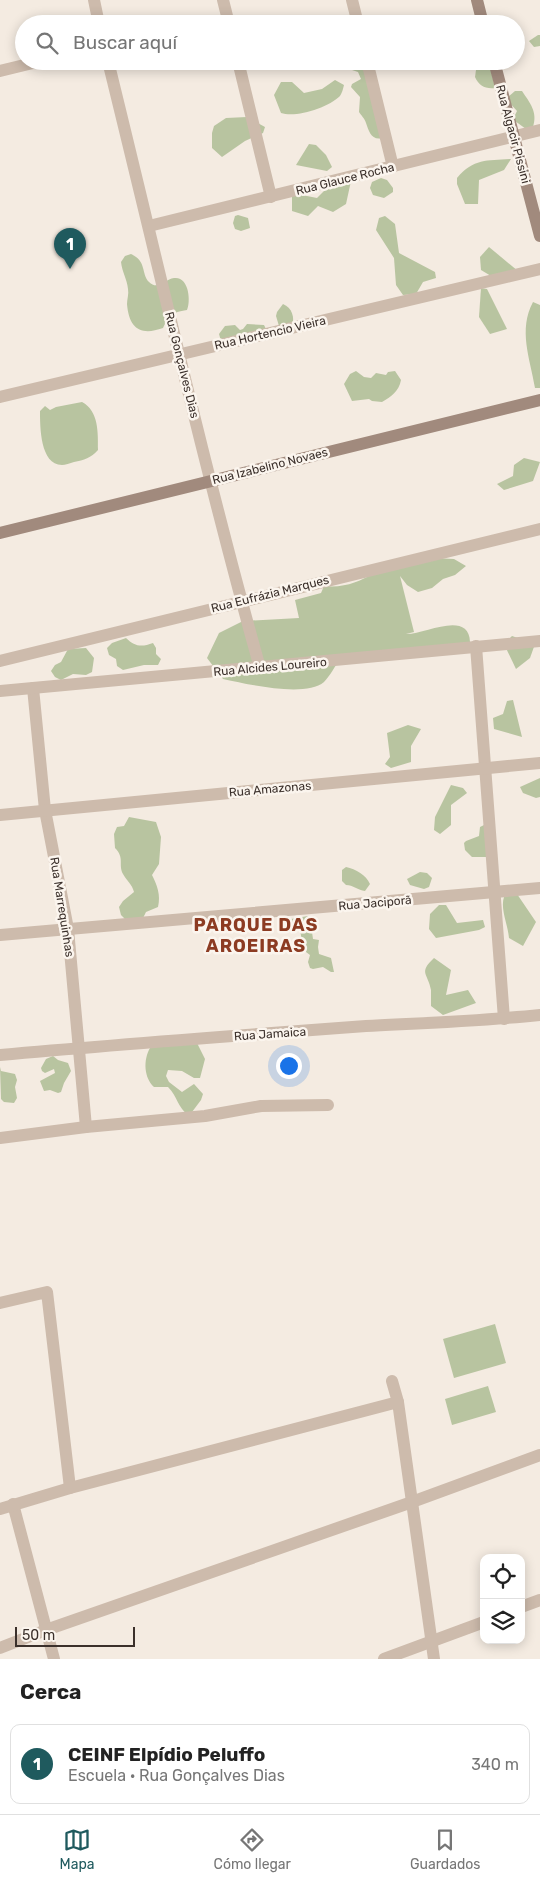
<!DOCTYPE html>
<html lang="es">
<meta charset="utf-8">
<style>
:root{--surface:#fff;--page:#f2f2f2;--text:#222;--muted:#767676;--line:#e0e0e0;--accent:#1f5a5e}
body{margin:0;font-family:Rubik,sans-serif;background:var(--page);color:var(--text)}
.controls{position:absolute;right:15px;bottom:15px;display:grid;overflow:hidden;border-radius:10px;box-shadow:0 2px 12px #0003}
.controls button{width:45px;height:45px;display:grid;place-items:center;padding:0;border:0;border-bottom:1px solid var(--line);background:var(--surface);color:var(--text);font:25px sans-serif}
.scale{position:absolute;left:15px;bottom:12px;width:120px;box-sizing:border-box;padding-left:5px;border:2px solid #3b302b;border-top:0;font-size:14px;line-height:18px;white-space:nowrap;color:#3b302b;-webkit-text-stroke:4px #fbf5ee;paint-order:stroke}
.you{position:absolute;left:288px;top:1065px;width:18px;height:18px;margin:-12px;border:4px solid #fff;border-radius:50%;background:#1a73e8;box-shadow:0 0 0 8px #1a73e833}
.badge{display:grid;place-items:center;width:32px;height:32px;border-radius:50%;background:var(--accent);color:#fff;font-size:16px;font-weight:700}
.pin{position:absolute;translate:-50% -41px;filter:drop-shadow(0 1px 2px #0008)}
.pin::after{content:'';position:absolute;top:26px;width:18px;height:15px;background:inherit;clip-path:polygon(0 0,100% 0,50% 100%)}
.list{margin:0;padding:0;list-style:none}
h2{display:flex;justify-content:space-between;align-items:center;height:65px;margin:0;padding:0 20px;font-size:21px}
h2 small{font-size:16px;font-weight:400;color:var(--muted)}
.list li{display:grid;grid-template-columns:32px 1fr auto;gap:15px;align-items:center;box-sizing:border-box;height:80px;margin:0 10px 10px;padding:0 10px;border:1px solid var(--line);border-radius:10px}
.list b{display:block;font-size:19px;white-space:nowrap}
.list p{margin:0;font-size:16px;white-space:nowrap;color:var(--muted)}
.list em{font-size:16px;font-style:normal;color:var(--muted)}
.icon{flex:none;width:28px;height:28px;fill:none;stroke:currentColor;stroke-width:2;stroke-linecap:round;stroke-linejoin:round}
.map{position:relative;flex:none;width:540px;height:1659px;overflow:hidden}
.search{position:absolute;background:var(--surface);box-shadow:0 2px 12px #0003;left:15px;right:15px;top:15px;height:55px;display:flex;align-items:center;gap:12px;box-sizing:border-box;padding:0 18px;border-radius:28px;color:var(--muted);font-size:19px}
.sheet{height:155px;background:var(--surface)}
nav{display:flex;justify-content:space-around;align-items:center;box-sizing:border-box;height:70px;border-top:1px solid var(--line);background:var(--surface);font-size:14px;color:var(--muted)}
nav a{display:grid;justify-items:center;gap:2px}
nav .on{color:var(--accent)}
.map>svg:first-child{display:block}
.green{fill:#b8c4a0}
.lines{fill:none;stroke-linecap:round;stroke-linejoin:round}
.street{stroke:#cdbbac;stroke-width:12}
.secondary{stroke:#a18a7d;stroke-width:12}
.labels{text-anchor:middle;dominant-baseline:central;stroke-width:5;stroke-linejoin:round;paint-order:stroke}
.street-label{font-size:12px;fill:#3b302b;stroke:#fbf5ee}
.district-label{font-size:18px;font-weight:bold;letter-spacing:1px;fill:#8c3b22;stroke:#fbf5ee}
</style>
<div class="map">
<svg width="540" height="1659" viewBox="0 0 540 1659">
<rect width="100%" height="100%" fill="#f4ebe1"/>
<!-- green -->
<g class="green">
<path d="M538,35H540V46L534,47L529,41Z"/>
<path d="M357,61L367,64L383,138C371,141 369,131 366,123C365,119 361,115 359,112L360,97L351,87L352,84L361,79L358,72L352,70V66Z"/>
<path d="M487,66H490L495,88C485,89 479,86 475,77L476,70Z"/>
<path d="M335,80L344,85C343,89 342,93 340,96C328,108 296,118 281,113L274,95L281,82H292L304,93L322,89Z"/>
<path d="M515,91H522C530,103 538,112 533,127L526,129L515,121L514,117L517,111L508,101V97Z"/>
<path d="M247,117L265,127L263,133L245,141L222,157L212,148V133L214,126L226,118Z"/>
<path d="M309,144L316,145L326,155L332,167L327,171L296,165Z"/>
<path d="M511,159L504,170L479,180L478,204H465L457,184V178C474,158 487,161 511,159Z"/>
<path d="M381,178L387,180L393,188V192L384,198L373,195L370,188L372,182Z"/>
<path d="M351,181L346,204L333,212L318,206L308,216L292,211V193L317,198L333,182Z"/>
<path d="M238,215L248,218L250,228L241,231L235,229L233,223L235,216Z"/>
<path d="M385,216L395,224L399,253L435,272L436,278L423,282L416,294L403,295L396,285L394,258L376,230L379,218Z"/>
<path d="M489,247L518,271L501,282L481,270L480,257Z"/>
<path d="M131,254C147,261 141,274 149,282C158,291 165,279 174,278C189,276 191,301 187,310C171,313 170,314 163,328C141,336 129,329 127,304C127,299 129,294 128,289C127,279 122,272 121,262L125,256Z"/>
<path d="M481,288L487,289L507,329L490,334L479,317Z"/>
<path d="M533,302L540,305V388H535C530,358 518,330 533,302Z"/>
<path d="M283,304C292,308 295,317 292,326H279L276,316L277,312Z"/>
<path d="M247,324L264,325L267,331L221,341L219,334L225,326L235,325L240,330L243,329Z"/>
<path d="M356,371L364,377L371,378L376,373L386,375L388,372L395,371L401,380C399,391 391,397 382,402L372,401L369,399L352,401L344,384L350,374Z"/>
<path d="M82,402C99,411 98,433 98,450C91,458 84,460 74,462C70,463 65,465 62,465C40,465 40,426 40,411L45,406L50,410L56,407Z"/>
<path d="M524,458L540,462L533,481L504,490L497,484L513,476L514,465Z"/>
<path d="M413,557L454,559L466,566L455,575L443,579L432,588L418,592L407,585L400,576L414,632L406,634C423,635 469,609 470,642L340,659C335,666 330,676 324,682C305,698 247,684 223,679L207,658L219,633L243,621L299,618L295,600L321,593L324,586C364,590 378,563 413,557Z"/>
<path d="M512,636L535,644L530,658L516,669L504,644Z"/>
<path d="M126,638C135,647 142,647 153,643L156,648V654L161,659L158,665H144L123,670L117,666L116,659L109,655L107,648L112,643Z"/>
<path d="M86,648L94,658L92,672L86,675L73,674L61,680L55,677L51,671L55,665L61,662L68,649Z"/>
<path d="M513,700L522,737L494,729L493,718L503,714L507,701Z"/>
<path d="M408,725L421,729L411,746V762L391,768L385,764L390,757L387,733Z"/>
<path d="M540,778V797L536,798L523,793L520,787Z"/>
<path d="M451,785L463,788L467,793L451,805V825L440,834L434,830L435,817Z"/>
<path d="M129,817L156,822L161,837L159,864L152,875C157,885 161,895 158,907L146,912L143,918L125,919L121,915L119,907L123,901L134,892C132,884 127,881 123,874C118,864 125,858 115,848L114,834L117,827L124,826Z"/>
<path d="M486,824V857H472L465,850L464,843L466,841L479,836L480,827Z"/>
<path d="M346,867C356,869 366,875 370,884L365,891C358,890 353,885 346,885L342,881V870Z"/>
<path d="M420,872L427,873L432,878L429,887L424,889L410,885L407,879Z"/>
<path d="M510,894H517L536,922L523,946L509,938C508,925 500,909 504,897Z"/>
<path d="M439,905H446L457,923L483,920L485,927L479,930L436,938L429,929L430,914Z"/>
<path d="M308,916L310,918L313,939L319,940L318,947L319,954L331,958L334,972H331L323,967L313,969L310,968L308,962L310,955L302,949C299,937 306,932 291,926V919Z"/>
<path d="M434,958L451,970L446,995L468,990L476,1003L443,1015L431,1006C431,1001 431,995 431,990C428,973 418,973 434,958Z"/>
<path d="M196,1041L205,1059L200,1078H194L182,1071L168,1070L166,1076L169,1082L182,1092L194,1084L203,1094L201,1100L189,1116C177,1107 178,1097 168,1087H154C144,1078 143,1060 150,1048Z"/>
<path d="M53,1056L58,1060L68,1063L71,1071L64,1083L61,1092L58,1093L50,1090L44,1091L40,1081L55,1073L54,1069L45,1073L42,1071L41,1068L46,1059Z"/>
<path d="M0,1067L1,1071L15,1074L17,1080L15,1087L17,1098L14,1103L4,1102L1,1099Z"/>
<path d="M495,1324L506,1363L454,1378L443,1339Z"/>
<path d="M488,1386L496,1412L452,1425L445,1399Z"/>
</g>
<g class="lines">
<!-- street -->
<g class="street">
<path d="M94,0L99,24"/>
<path d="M223,0L229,24"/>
<path d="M352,0L358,24"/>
<path d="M108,61C158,264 204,467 260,668"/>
<path d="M238,61L271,197"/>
<path d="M367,61L393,167"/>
<path d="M0,71L41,61"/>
<path d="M149,226L540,130"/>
<path d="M0,397L540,269"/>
<path d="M476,646L504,1019"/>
<path d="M0,661L540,529"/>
<path d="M33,688L45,810L68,929L86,1127"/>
<path d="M0,691L540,641"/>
<path d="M0,815L540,763"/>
<path d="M0,935L540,888"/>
<path d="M0,1055C122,1044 244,1035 366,1026C424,1023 482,1021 540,1015"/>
<path d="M0,1138L86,1127L205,1116L261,1106L328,1105"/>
<path d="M0,1303L47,1292L70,1488"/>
<path d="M398,1402L434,1659"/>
<path d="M13,1504L54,1659"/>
<path d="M0,1509L70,1488L398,1402L392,1381"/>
<path d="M521,1607L540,1600"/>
<path d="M0,1648L46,1630L412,1502L540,1455"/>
<path d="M384,1659L484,1622"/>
</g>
<!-- secondary -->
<g class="secondary">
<path d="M477,0L483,24"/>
<path d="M494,61L540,236"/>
<path d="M0,533L540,400"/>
</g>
</g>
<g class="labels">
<!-- street labels -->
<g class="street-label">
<text transform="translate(513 134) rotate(75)">Rua Algacir Pissini</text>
<text transform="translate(345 179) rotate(-14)">Rua Glauce Rocha</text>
<text transform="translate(270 333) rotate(-13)">Rua Hortencio Vieira</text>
<text transform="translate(182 365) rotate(76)">Rua Gonçalves Dias</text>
<text transform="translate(270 466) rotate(-14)">Rua Izabelino Novaes</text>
<text transform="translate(270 594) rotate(-14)">Rua Eufrázia Marques</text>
<text transform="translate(270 667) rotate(-5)">Rua Alcides Loureiro</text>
<text transform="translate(270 789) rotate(-5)">Rua Amazonas</text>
<text transform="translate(375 903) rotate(-5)">Rua Jaciporã</text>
<text transform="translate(62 907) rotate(81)">Rua Marrequinhas</text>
<text transform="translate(270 1034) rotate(-4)">Rua Jamaica</text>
</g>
<!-- district labels -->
<g class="district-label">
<text x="256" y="925">PARQUE DAS<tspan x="256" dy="21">AROEIRAS</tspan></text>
</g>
</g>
</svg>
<div class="controls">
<button><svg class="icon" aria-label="locate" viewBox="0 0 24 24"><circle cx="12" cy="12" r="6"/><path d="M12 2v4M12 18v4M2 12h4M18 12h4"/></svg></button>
<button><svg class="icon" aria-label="layers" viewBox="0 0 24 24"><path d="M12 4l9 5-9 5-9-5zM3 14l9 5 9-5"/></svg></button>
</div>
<div class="scale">50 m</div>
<div class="you"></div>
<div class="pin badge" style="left:70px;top:269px">1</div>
<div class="search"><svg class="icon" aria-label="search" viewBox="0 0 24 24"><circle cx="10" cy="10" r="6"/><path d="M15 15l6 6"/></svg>Buscar aquí</div>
</div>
<section class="sheet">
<h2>Cerca<small></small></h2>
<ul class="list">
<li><span class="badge">1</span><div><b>CEINF Elpídio Peluffo</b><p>Escuela · Rua Gonçalves Dias</p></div><em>340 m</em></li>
</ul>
</section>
<nav>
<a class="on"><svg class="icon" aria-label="map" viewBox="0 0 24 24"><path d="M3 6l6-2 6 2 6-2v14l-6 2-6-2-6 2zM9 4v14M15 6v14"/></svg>Mapa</a>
<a><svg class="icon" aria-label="directions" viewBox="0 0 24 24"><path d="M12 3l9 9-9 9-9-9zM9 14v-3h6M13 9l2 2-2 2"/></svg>Cómo llegar</a>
<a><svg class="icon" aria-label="saved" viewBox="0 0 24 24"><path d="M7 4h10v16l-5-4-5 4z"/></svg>Guardados</a>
</nav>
